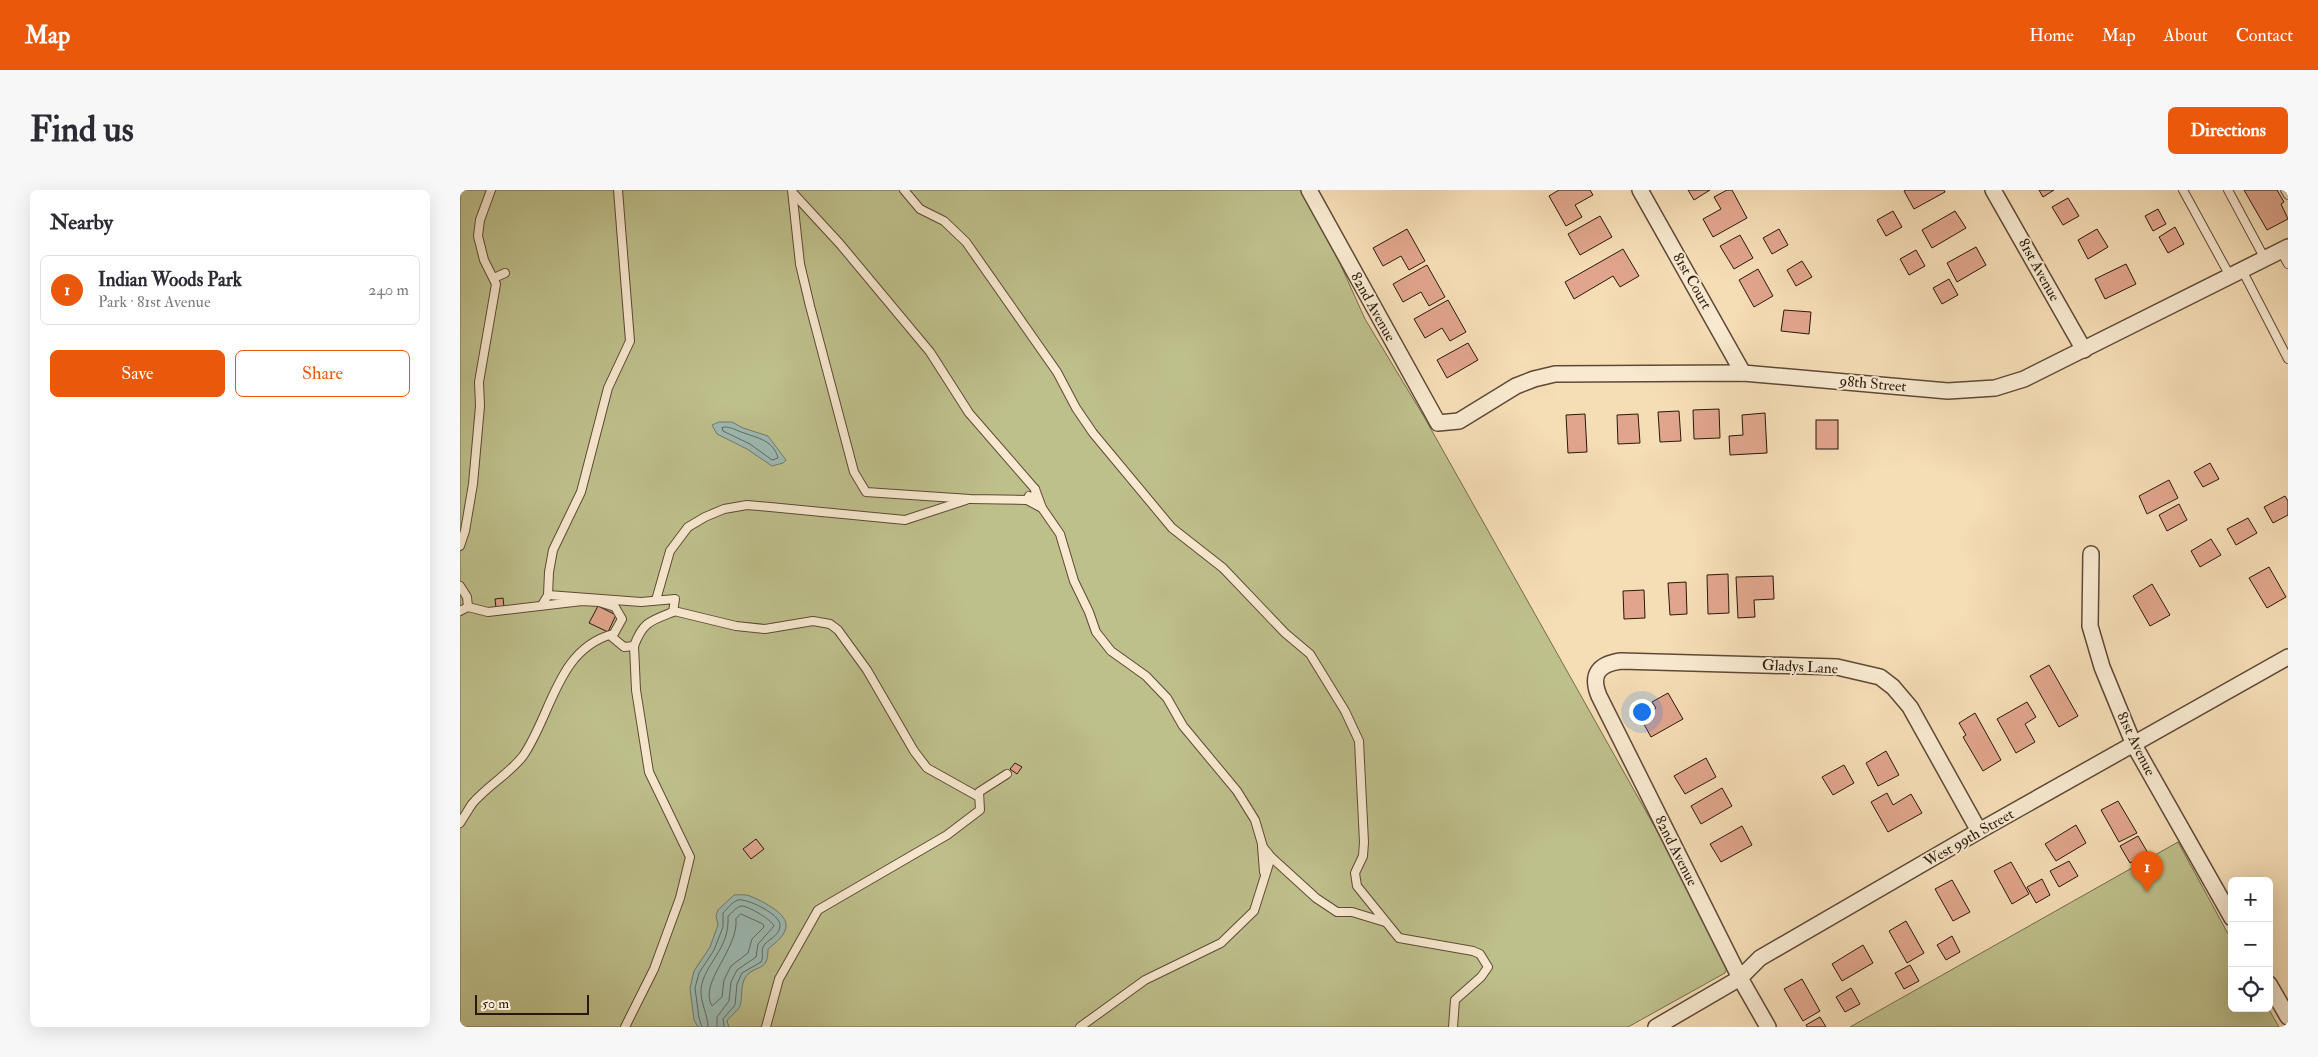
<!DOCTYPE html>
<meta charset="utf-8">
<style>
:root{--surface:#fff;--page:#f7f7f7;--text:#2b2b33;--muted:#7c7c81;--line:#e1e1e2;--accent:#ea580c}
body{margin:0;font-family:"IM FELL Double Pica",serif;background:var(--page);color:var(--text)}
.controls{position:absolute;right:15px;bottom:15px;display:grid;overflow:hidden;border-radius:8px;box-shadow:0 5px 20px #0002}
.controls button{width:45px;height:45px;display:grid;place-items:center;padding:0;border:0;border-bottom:1px solid var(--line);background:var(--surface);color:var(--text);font:25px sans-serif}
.scale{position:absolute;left:15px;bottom:12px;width:114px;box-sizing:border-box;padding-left:5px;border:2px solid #2b180c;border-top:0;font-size:14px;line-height:18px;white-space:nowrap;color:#2b180c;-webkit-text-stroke:4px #f8e9d0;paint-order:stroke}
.you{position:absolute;left:1181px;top:521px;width:18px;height:18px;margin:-12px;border:4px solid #fff;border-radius:50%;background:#1a73e8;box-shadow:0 0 0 8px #1a73e833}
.badge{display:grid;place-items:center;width:32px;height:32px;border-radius:50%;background:var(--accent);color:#fff;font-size:16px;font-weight:700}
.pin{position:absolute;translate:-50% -41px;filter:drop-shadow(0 1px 2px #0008)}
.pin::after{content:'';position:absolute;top:26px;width:18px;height:15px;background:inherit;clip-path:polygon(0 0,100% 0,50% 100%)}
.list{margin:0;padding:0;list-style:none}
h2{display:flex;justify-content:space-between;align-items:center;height:65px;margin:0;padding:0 20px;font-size:21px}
h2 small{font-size:16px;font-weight:400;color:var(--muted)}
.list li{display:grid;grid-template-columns:32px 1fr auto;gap:15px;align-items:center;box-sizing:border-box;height:70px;margin:0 10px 10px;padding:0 10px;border:1px solid var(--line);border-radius:8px}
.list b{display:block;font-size:19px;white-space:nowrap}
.list p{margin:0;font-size:16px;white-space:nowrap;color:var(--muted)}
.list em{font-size:16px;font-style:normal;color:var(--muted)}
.actions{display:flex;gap:10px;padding:15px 20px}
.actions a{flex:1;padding:11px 0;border:1px solid var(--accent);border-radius:8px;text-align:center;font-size:18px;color:var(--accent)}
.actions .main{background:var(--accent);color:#fff}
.icon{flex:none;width:28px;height:28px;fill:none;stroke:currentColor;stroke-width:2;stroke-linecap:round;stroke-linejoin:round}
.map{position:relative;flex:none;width:1828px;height:837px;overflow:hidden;border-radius:8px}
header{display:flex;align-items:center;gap:30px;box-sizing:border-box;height:70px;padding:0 25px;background:var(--accent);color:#fff}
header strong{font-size:24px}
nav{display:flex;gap:28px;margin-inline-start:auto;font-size:18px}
.intro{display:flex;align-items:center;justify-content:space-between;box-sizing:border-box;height:120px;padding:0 30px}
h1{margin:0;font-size:35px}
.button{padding:12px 22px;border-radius:8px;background:var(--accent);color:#fff;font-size:18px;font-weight:700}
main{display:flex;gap:30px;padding:0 30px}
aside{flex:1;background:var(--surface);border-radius:8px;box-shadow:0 5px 20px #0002}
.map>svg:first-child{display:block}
.green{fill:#bec08c;stroke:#746c4c}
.water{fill:#9dbbb4;stroke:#6f7a71}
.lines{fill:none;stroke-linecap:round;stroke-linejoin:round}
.shore{stroke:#646a60;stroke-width:1}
.building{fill:#e0a58c;stroke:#2b180c}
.service-casing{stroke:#5e4936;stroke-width:10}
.minor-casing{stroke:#5e4936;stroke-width:18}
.service{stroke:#f8e9d0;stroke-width:8}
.minor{stroke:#f8e9d0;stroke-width:15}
.labels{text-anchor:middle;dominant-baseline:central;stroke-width:4;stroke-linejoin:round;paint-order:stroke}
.street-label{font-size:15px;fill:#2b180c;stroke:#f8e9d0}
</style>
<header>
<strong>Map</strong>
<nav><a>Home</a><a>Map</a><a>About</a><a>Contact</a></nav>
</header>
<div class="intro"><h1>Find us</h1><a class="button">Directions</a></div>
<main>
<aside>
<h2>Nearby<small></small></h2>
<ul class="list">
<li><span class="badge">1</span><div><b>Indian Woods Park</b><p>Park · 81st Avenue</p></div><em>240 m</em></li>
</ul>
<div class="actions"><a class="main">Save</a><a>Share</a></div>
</aside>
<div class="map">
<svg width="1828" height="837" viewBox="0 0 1828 837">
<rect width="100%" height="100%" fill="#f5ddb6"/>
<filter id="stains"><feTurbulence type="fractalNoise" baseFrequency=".004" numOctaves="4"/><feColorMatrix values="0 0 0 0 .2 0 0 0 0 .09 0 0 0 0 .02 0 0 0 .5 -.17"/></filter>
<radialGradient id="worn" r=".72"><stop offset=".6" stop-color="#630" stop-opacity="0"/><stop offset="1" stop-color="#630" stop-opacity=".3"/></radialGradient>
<!-- green -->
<g class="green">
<path d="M0,0H842L869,49L905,129L963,225L1260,753L1268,776L1265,783L1168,837H0Z"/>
<path d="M1718,652L1772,751V818H1808L1819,837H1390Z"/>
</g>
<!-- water -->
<g class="water">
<path d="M259,232H272L283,238L308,246L326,270L323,273L312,276L287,259L257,244L252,235Z"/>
<path d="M274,705C279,705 286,704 290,706C300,710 325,722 326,734C327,745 315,753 308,759C308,784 295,773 285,788C280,797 283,806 280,816C278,821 270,826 267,831L269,837H238L234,830L230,798L234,781L250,757L258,735L256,726L258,720Z"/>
</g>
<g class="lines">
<!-- shore -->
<g class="shore">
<path d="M265,237C272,237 277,241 284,243C298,248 314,251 318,268L312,270L290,254L263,241L262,238Z"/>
<path d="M281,724L303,734L304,737L292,749L288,763L271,776L264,790L262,807L252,816C238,793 279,759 276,729Z"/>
<path d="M242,837L239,828L235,798L239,783L254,760L263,737V723C267,719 272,712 278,710C287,708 322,725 320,736C319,747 307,749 303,757C301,762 304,767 301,772L282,783L277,794L275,815L263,829L264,837"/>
<path d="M248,837C248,825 240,812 241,799C244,773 270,760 268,726C272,723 276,717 281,716C287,715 312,730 314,736L298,754L296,767L277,780L271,792L269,811L257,827V837"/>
</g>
</g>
<!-- building -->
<g class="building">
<path d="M1099,0H1130L1133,5L1115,15L1122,27L1106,36L1089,6Z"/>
<path d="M1228,0H1250L1234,10Z"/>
<path d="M1267,0H1272L1287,28L1253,47L1243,29L1261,19L1254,7Z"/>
<path d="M1446,0H1484L1485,2L1454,19L1444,1Z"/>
<path d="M1579,0H1594L1583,7Z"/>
<path d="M1784,0H1817L1824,12L1821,14L1828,29L1807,40Z"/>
<path d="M1608,8L1619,26L1603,35L1592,17Z"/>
<path d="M1698,19L1706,34L1693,41L1685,26Z"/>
<path d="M1433,21L1442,37L1426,46L1417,30Z"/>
<path d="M1495,21L1506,38L1472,58L1462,40Z"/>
<path d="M1140,26L1152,47L1120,65L1108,44Z"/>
<path d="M1715,37L1724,54L1708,63L1699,47Z"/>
<path d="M947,39L965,71L949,80L941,66L923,76L913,58Z"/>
<path d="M1319,39L1328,55L1312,64L1303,48Z"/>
<path d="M1637,39L1648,57L1628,69L1618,50Z"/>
<path d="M1280,45L1293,68L1274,79L1260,56Z"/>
<path d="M1516,57L1526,75L1497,92L1487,73Z"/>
<path d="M1163,59L1179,86L1160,97L1153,86L1114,109L1105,92Z"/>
<path d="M1456,60L1465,76L1449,85L1440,69Z"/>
<path d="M1342,71L1352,87L1336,96L1327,80Z"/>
<path d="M1666,74L1676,94L1645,109L1635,89Z"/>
<path d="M967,75L985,107L969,116L961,102L943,112L933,94Z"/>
<path d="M1298,79L1313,106L1294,117L1279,90Z"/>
<path d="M1489,89L1498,105L1482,114L1473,98Z"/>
<path d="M988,110L1006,142L990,151L982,138L965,148L954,129Z"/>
<path d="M1324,120L1351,122L1349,144L1321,141Z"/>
<path d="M1008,153L1018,170L987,188L977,170Z"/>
<path d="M1259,219L1260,248L1234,249L1233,220Z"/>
<path d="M1219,221L1221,251L1200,252L1198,222Z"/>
<path d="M1305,223L1307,263L1270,265L1269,246L1283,245L1282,225Z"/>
<path d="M1125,224L1127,262L1108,263L1106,225Z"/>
<path d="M1178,224L1180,253L1158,254L1157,225Z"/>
<rect x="1356" y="230" width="22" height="29"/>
<path d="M1750,273L1759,289L1743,297L1734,282Z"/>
<path d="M1709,290L1718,308L1687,324L1679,306Z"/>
<path d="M1825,306L1828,311V325L1813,333L1804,317Z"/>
<path d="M1719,314L1727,330L1707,341L1699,325Z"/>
<path d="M1788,328L1797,343L1776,355L1767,339Z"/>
<path d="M1751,349L1761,365L1740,377L1731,361Z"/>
<path d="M1809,377L1826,407L1807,418L1789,388Z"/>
<path d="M1268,384L1269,423L1248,424L1247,385Z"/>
<path d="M1313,386L1314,409L1294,410L1295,427L1278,428L1276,387Z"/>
<path d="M1226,392L1227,424L1210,425L1208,393Z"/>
<path d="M1692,394L1710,425L1690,436L1673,406Z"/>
<path d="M1184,400L1185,428L1164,429L1163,401Z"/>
<path d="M43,408L44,417L36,418L35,409Z"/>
<path d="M138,416L156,425L148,442L129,433Z"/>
<path d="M1589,475L1618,526L1599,537L1570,486Z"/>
<path d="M1208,503L1223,529L1191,547L1180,527L1196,518L1192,512Z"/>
<path d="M1567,512L1576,527L1565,534L1575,552L1556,563L1537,529Z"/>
<path d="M1515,523L1541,570L1523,581L1503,547L1506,545L1499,533Z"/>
<path d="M1426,561L1439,585L1418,596L1406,573Z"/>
<path d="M1246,568L1256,587L1225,604L1214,586Z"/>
<path d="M555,573L562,577L557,584L550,579Z"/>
<path d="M1384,575L1394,593L1373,605L1362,587Z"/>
<path d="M1262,598L1272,616L1241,634L1231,616Z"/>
<path d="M1427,603L1433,615L1451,604L1462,623L1428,642L1411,612Z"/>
<path d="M1658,611L1677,643L1659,652L1641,620Z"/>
<path d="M1616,635L1626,653L1596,671L1585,654Z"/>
<path d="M1282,636L1292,655L1261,672L1250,654Z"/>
<path d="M1678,646L1688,663L1670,673L1660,656Z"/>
<path d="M296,649L304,659L291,669L283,659Z"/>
<path d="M1609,671L1618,686L1599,697L1590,681Z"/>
<path d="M1551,672L1569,704L1552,714L1534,681Z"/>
<path d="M1582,689L1590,705L1576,713L1567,697Z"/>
<path d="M1492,690L1510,722L1493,731L1475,699Z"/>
<path d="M1446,731L1464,763L1447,773L1429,741Z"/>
<path d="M1492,746L1500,762L1486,770L1477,755Z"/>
<path d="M1403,755L1413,773L1382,791L1372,774Z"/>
<path d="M1450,775L1459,791L1444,799L1435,783Z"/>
<path d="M1342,789L1360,821L1343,831L1324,799Z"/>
<path d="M1391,798L1400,814L1385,822L1376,807Z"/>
<path d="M1360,827L1366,837H1347L1346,835Z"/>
</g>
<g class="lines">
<!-- service casing -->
<g class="service-casing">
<g id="service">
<path d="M332,0L340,74L350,116L394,282L406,302L510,309L567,310L569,306L577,311L575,299L582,318L567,310"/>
<path d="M444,0L460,19L484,31L506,52L597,182L616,218L633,243L712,338L763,378L825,443L850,464L885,521L899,551L904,652L903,666L895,683L897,696L939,748L1013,761L1020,764L1028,777L1021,787L995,810L993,837"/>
<path d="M1723,0L1770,86"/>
<path d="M1768,0L1805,69"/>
<path d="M1825,0L1828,5"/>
<path d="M333,3L380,54L470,162L509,223L575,299"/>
<path d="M1821,61L1828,74"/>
<path d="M1782,80L1828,169"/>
<path d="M34,88L45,83"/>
<path d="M582,318L600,344L614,391L629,422L636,442L651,461L686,486L707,508L723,536L777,601L795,630L803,657L811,667L856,708L877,722H892L925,732"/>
<path d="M0,356L5,341L13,294L20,216L19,192L36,94L24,70L18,46L20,30L31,0"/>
<path d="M0,396L7,407L8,417"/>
<path d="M88,405L89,382L93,360L121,302L148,198L170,151L158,0"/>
<path d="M196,410L210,361L228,337L245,327L264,319L287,315L310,317L445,330L506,310"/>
<path d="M0,421L8,417L28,422L122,411L139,412L155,417L162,429L152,447L164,457L174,456C183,432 190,431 213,422L215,409L181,412L88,405L82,415"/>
<path d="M214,421L276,436L305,439L353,431L370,434L378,440L407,480L454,561L467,578L519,607"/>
<path d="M0,633C4,627 8,620 12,614C27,596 49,584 63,566C92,524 97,459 153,444"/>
<path d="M802,656L804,682"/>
<path d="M165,837L194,779L220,708L230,667L189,582L176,500L174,456"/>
<path d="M306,837L319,789L358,720L487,645L520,620L519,602L547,584"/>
<path d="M620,837L685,790L761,753L794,721L811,667"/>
</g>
</g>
<!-- minor casing -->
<g class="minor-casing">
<g id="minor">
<path d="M849,0L978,233L999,231L1056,196L1074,189L1095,184L1283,183L1488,201L1535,198L1564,189L1828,57"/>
<path d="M1180,0L1283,183"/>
<path d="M1533,0L1624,160"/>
<path d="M1631,364L1630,436L1642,477L1674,555L1772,728"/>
<path d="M1809,794L1828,827"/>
<path d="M1196,837L1280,788L1300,768L1519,641L1828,467"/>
<path d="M1308,837L1280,788L1139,506C1130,484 1139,474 1161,471L1377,477L1420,487L1433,497L1450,517L1519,641"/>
</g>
</g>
<!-- service -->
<use href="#service" class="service"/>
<!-- minor -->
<use href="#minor" class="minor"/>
</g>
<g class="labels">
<!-- street labels -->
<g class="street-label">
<text transform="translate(1579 80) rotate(61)">81st Avenue</text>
<text transform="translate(1232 91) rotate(60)">81st Court</text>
<text transform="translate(913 117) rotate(61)">82nd Avenue</text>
<text transform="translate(1413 194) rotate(5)">98th Street</text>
<text transform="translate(1340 477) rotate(3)">Gladys Lane</text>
<text transform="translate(1676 554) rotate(64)">81st Avenue</text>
<text transform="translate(1509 648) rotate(-30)">West 99th Street</text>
<text transform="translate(1216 661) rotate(63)">82nd Avenue</text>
</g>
</g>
<rect width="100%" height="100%" filter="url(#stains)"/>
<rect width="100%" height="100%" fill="url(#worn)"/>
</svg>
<div class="controls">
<button>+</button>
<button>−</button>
<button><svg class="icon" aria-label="locate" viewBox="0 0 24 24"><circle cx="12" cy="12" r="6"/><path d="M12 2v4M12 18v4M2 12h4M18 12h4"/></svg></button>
</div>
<div class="scale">50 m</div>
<div class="you"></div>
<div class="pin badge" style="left:1687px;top:702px">1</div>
</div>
</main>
